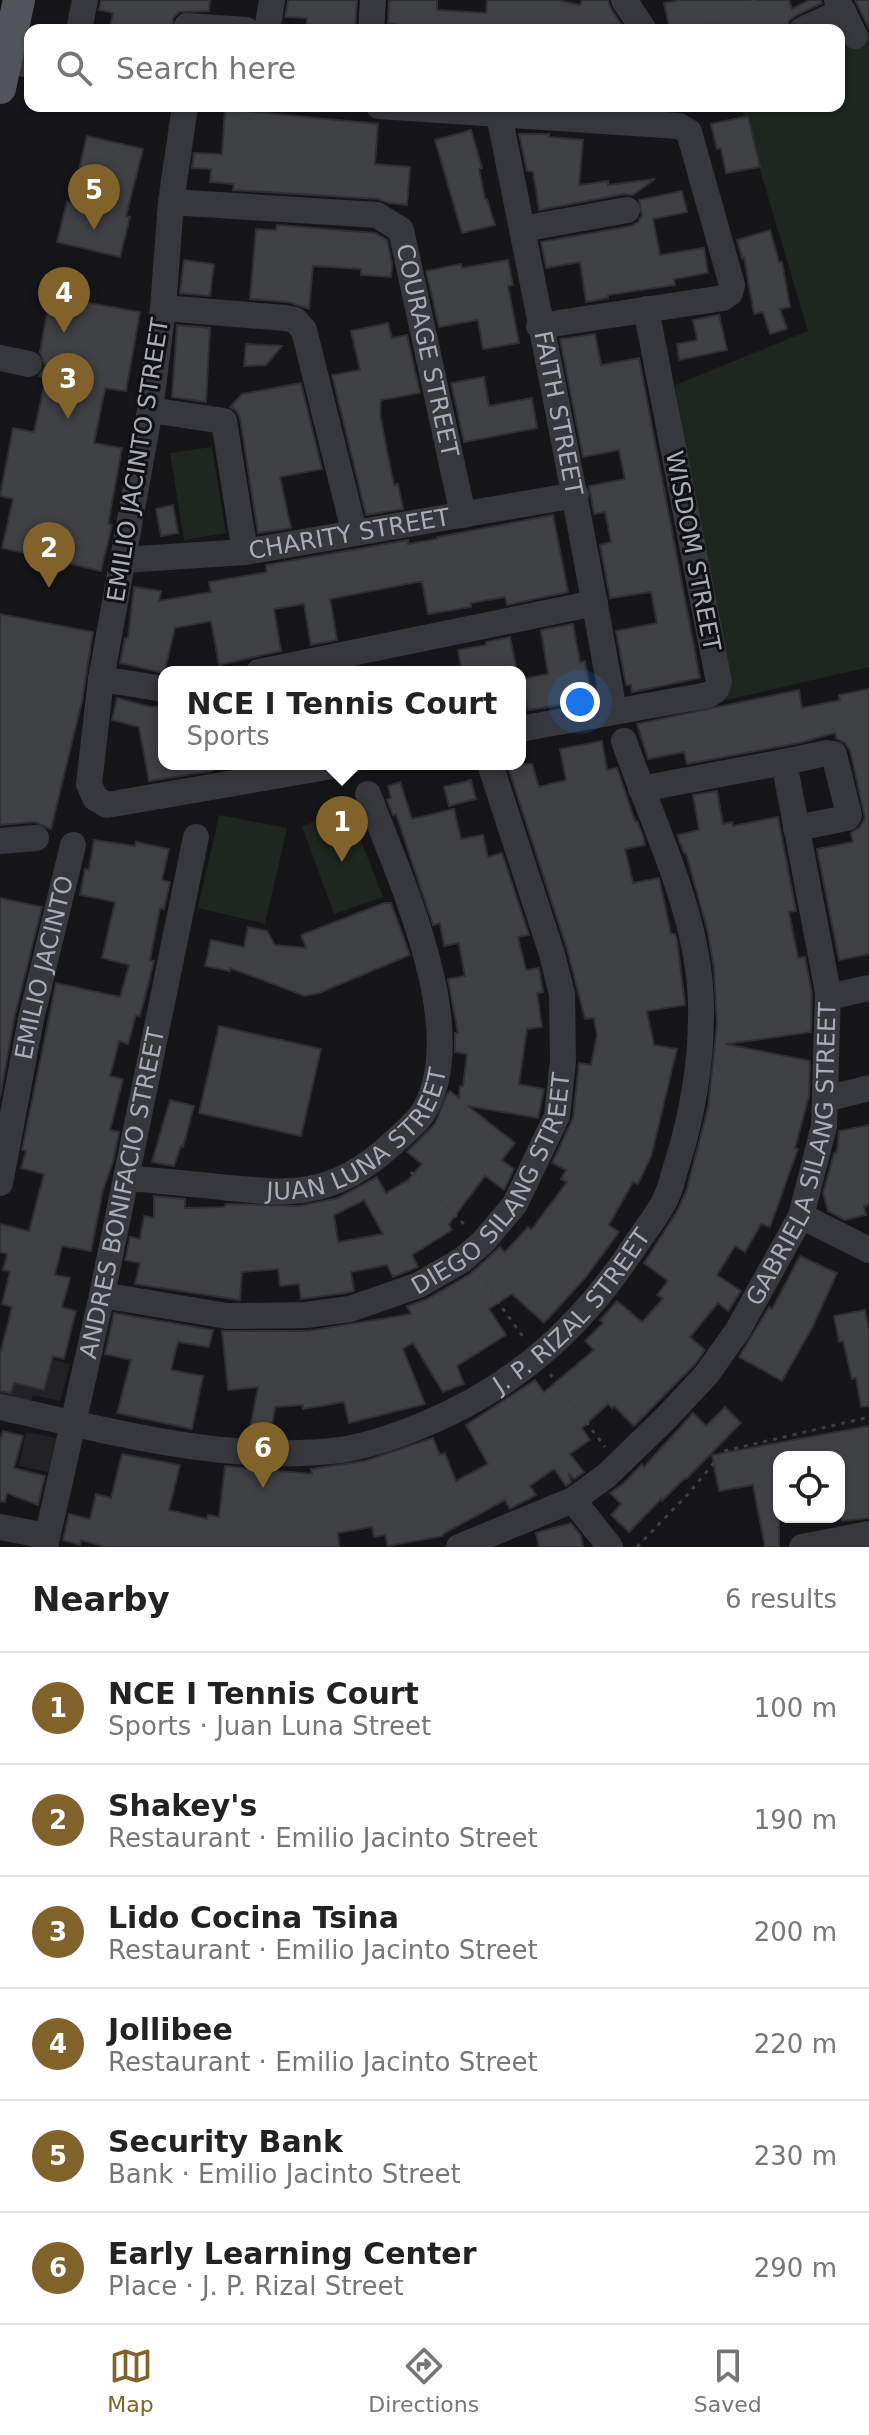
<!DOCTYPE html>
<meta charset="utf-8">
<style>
:root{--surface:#fff;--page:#f6f6f6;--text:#222;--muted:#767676;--line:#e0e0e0;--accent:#80622a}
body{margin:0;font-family:"DejaVu Sans",sans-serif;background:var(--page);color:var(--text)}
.controls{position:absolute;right:24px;bottom:24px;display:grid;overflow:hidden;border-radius:16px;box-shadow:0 2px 6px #0004}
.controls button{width:72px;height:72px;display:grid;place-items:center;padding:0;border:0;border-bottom:2px solid var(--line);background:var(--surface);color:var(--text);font:40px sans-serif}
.you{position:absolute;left:580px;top:702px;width:28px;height:28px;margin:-20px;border:6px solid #fff;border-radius:50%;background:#1a73e8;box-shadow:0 0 0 12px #1a73e833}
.badge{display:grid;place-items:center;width:52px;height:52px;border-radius:50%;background:var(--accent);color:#fff;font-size:26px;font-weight:700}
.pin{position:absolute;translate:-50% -66px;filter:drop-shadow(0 2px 4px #0008)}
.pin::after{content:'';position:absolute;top:42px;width:28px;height:24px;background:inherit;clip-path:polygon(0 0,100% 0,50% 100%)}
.popup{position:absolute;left:158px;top:666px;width:368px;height:104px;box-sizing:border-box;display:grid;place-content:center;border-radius:16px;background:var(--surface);filter:drop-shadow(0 2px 6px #0005);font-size:26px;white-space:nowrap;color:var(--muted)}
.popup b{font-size:30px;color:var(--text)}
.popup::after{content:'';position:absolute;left:50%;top:100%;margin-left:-16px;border:16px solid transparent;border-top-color:var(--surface)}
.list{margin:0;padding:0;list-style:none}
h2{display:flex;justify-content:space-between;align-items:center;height:104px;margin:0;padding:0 32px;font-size:34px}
h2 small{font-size:26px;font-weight:400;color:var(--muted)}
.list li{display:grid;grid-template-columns:52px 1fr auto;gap:24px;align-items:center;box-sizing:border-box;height:112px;padding:0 32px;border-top:2px solid var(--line)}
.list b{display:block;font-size:30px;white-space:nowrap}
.list p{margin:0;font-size:26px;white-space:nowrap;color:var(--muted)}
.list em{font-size:26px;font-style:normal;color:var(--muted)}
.icon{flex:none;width:44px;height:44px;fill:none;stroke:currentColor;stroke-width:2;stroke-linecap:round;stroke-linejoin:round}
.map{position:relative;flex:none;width:869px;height:1547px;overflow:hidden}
.search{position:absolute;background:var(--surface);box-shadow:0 2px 6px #0004;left:24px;right:24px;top:24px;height:88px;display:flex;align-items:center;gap:20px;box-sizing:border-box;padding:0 28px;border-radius:16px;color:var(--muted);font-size:30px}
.sheet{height:776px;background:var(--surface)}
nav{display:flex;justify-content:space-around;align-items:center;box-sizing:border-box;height:112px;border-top:2px solid var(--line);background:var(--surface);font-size:22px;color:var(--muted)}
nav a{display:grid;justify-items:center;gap:4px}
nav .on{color:var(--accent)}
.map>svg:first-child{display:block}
.built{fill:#222225}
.green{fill:#1e261f}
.building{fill:#404145;stroke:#303034;stroke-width:2;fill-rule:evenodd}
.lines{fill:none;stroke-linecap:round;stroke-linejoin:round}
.path{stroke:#3d3f44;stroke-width:3;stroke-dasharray:4 6;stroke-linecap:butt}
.minor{stroke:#37383d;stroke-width:26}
.major{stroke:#53555c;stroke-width:32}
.labels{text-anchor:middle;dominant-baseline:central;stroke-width:6;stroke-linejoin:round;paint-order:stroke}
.street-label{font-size:24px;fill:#a8adb8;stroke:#111113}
</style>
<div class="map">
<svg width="869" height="1547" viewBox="0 0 869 1547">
<rect width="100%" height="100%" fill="#161618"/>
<!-- built -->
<g class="built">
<path d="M0,1347L70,1364L60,1401L33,1395L30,1404L0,1397Z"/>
<path d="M26,1432L56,1438L48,1472L19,1466Z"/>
</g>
<!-- green -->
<g class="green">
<path d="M869,37V667L727,700L675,385L808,331L741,106H839V50Z"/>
<path d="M212,447L226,533L184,540L170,453Z"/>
<path d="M349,810L383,897L334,914L302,826Z"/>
<path d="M219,815L287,828L265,924L198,908Z"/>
</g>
<!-- building -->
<g class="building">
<path d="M101,0H210L209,11L179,12L173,18L172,30H109L113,13L99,10Z"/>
<path d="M288,0H357L355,30H334L307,24V18L285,17Z"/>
<path d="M389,0H437V10L486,13L487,0H558L580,5L582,0H608L611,9L625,30H395L396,24L388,23Z"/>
<path d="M682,0H789L792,9L809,0H821L822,3L795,16L789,21L786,30H670L664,3Z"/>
<path d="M855,0H869V28Z"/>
<path d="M225,109L378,124L375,164L410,167L407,205L389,203L378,199L233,190L234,184L210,182L211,169L192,168L194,153L222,154Z"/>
<path d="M748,116L760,167L726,173L721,148L717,149L711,124Z"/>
<path d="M471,130L482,168L479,169L485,199H487L495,225L462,233L435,140Z"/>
<path d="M519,134H549V137L583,140L579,185L608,181V185L655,179L633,195L624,194L539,210L533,172L527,171Z"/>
<path d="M87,136L143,149L126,216L130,217L120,257L57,242L67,202L71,203Z"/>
<path d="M682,191L687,212L653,219L660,255L704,248L708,273L674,279L675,285L608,295V298L586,302L580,262L546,268L541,242L631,226L638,222L642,215L639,200Z"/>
<path d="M277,225L375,233L387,240L392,263L391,277L361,275V269L313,266L309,309L288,302L250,299L256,229L276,230Z"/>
<path d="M770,230L779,262H782L790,307L780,309L787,329L770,334L763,312L754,314L744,257L742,258L737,240Z"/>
<path d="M184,260L214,264L210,296L180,293Z"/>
<path d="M508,260L513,285L508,286L519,343L483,349L478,320L439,327L426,271L461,264L462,268Z"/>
<path d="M50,296L140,312L126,391L105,388L94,443L122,448L108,524L112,525L101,571L2,548L13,499L0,496L13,428L34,432L46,377L39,376L45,366L40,352Z"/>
<path d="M719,315L727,350L679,360L677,344L697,340L693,320Z"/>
<path d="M388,323L392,338L407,335L420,393L381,400L380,414L388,456L394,485L398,484L403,509L366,515L332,375L360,370L351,331Z"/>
<path d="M177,325L210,328L206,402L172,397Z"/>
<path d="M595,334L601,365L639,358L700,678L632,692L631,685H626L616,631L657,623L651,592L610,598L600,545L611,542L605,512L594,514L589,486L625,479L619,450L583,457L560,339Z"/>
<path d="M246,344L282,346L266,365L244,366Z"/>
<path d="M484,377L489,406L532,398L537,428L464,442L451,383Z"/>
<path d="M301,383L322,469L280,477L291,528L258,533L240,418L236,410L230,407L242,394Z"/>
<path d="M173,505L178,533L161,536L156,509Z"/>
<path d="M553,515L568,592L507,605L505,597L471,603V607L428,614L422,582H417L330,599L337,640L311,645L304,604L274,609L281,651L219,665L211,621L175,628L164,673L120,663L125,638H128L134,587L161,591L159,601L211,592L209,582L267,572L266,565L408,540V544L437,539V537Z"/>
<path d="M0,614L93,632L82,701L51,829L35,822L0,825Z"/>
<path d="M573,624L580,662L585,661L592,700L528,710L522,679L548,674L541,630Z"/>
<path d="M510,637L517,672H462L458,650L486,645V642Z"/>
<path d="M869,689V954L839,960L817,849L853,842L851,833L860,827L865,818L850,750L845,743L836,738L835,733L799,743L687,764L684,752L648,759L637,724L799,690L802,708L840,700L839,695Z"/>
<path d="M117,698L151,707L164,705V764H211L212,771L149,781L139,727L112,720Z"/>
<path d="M602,741L607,770L617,768L635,821H637L643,836L645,845L625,849L633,883L659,878L671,934H675L677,940L685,1005L647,1011L654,1045L677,1049L651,1157L638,1184L633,1182L609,1225L619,1232L585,1278L544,1323L512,1294L489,1309L506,1335L457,1366L464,1384L443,1392L413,1343L403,1349L425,1404L349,1423L344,1402L303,1409V1405L275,1407L271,1433L250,1429L258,1387L228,1390L222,1331H308L411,1314L407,1306L427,1299L470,1274L500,1247L505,1252L528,1227L531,1230L567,1182L561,1179L566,1170L552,1163L573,1118L579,1063L591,1065L597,1035L594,1018L585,1019L567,949L507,764H532L539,787L566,780L560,749Z"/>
<path d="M471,780L476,799L449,806L444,787Z"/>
<path d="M400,782L412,819L454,809L461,839L483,835L488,857L502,853L529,935L518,937L526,970L539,968L543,992L537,993L542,1027L527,1029L519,1084L544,1089L538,1118L468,1106L515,1143L502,1160L514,1169L505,1188L504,1190L485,1176L449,1224L452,1230L412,1255L418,1267L393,1277L387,1265L351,1272L354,1291L346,1293L301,1299L299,1284L280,1286L278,1269L242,1272L240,1300L135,1284L140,1263L125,1260L130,1237L140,1239L144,1216L154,1218V1196L185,1199V1208L224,1207L226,1204L299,1206L338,1198L377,1177L386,1193L408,1180L422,1164L407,1152L435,1124L447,1094L450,1091L459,1098L460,1086H463L467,1054L455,1052V1033H458L448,979L465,976L459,943L444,946L440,923L433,925L396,814L393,815L387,800L391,798L388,786ZM364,1200L383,1234L338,1242L334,1215Z"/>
<path d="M717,791L723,824L732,822L733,826L778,817L796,911L789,912L798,958L805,957L812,993L811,1032L726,1044L810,1061L809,1096L795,1148L798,1149L770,1227L761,1224L745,1252L735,1246L717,1275L741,1291L728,1311L718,1303L690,1337L705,1350L695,1364L634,1426L614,1406L612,1408L608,1404L582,1428L590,1440L570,1454L584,1472L574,1479L569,1474L571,1482L566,1486L554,1469L530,1486L536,1495L510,1509L505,1500L443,1534V1536L388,1546L385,1535L374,1537L372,1527L338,1533L339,1547H106L81,1540L80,1545L63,1540L69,1514L90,1519L96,1494L111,1498L122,1454L180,1465L169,1510L207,1519L208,1515L219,1517L225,1466L312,1474L311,1469L365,1461L433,1438L440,1455L445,1453L456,1481L488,1464L466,1425L535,1380L544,1392L594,1350L585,1341L603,1323L600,1320L617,1301L642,1322L663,1299L657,1295L668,1281L644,1263L676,1213L686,1192L708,1108L717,1024L714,969L708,933L686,853H684L677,835L699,830L693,795Z"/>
<path d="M94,840L135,846L136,842L169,849L162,880L170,882L164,909L160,908L150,960L154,961L140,1016L136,1015L128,1044L119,1041L110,1076L123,1079L110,1130L119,1132L113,1162L103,1190L91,1251L62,1246L55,1275L70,1278L62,1307L76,1311L64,1359L53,1356L44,1390L14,1383L11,1393L0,1391V1354L12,1307L2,1304L10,1272L3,1270L7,1254L0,1252V1224L29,1231L44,1174L21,1168L26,1151L22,1150L56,983L120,997L129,965L102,958L115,902L80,895L85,869L89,870Z"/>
<path d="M0,898L42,907L15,1015L0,1097Z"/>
<path d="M384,903H391L410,955L319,993L305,996L230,968V971L205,966L211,940L244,947L248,927L267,931L275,945L306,948L301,935Z"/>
<path d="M219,1026L321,1049L301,1136L199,1113Z"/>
<path d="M170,1100L194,1106L183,1147L181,1146L174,1166L152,1162Z"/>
<path d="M869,1125V1205L864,1206L866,1215L845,1220L828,1211L823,1193L834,1153L837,1152L839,1131Z"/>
<path d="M800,1256L837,1273L813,1326L782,1381L739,1357L769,1307L772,1309Z"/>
<path d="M865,1310L869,1331V1406L861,1407L856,1378L852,1379L843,1341L839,1342L834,1316Z"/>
<path d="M114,1313L213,1330L209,1347L178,1342L171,1370L203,1376L192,1429L117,1413L131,1360L105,1354Z"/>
<path d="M725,1407L741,1423L686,1479L685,1478L662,1501L661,1499L629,1532L611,1515L621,1504L610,1493L624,1483L642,1464L644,1467L693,1413L706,1426Z"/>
<path d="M869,1426V1518L842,1521L839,1505V1457H779V1547H765L753,1485L719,1491L712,1455Z"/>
<path d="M3,1431L23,1436L14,1468L45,1476L38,1505L7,1493L5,1502L0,1501V1440Z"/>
<path d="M571,1523L581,1536L583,1547H539L536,1533Z"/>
</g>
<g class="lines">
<!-- path -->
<g class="path">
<path d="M690,30L731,17L756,0"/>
<path d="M411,1172L466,1226"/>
<path d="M479,1276L524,1338"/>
<path d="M550,1374L605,1447"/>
<path d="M637,1547L688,1494L724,1451L869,1417"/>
</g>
<!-- minor -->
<g class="minor">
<path d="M624,0L644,30"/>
<path d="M837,0L855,36"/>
<path d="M187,26L246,30"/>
<path d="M79,30L85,0"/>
<path d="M267,30L272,0"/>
<path d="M371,30L373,0"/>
<path d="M802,30L843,11"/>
<path d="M6,60L30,65"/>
<path d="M185,106L171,202L163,308L150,410L101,679L89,784L95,798L107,805L344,764"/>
<path d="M379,106L679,126L689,132L732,285L730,293L723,298L539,326"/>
<path id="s1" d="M499,115C539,313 579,512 614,711"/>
<path id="s2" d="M171,202L377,215L401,230L463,515"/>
<path d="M522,229L627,210"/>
<path d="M163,308L285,318L295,320L304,330L354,531"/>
<path d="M0,358L29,364"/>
<path d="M150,410L224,421L245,552"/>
<path id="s3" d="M123,560L245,552L576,495"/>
<path d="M259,672L595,603"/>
<path d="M101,679L164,689"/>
<path d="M520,729L708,695L716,690L719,682L646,309"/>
<path d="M784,762L827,753L834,754L849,815L847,818L796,828"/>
<path d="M0,841L36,838"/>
<path d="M828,997L869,988"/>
<path d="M826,1099L869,1088"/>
<path id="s4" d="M126,1178C160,1181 195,1184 229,1188C256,1190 281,1194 308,1189C341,1184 368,1166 392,1144C403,1134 418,1122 425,1109C471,1027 398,875 368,794"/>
<path id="s5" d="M0,1183L31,1019L73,845"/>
<path d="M801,1216L869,1250"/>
<path id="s6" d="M102,1295L227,1316L306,1315L350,1309L419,1285L462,1260L483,1242L515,1204L557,1116L563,1061L562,994L552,954L491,767"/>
<path id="s7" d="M0,1407C110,1431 226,1464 340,1450C369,1446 396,1436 423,1425C517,1386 583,1326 638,1241C647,1228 658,1214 665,1200C671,1189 673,1176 677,1164C693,1113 702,1058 701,1004C699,913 653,825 624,741"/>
<path d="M573,1500L610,1547"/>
<path d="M0,1527L47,1536"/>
<path id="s8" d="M45,1547L102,1295L196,837"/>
<path id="s9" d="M459,1547L573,1500L606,1476L667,1417L707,1374L738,1330L801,1216L824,1126L828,992L784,762L641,789"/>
<path d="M802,1547L869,1534"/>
</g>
<!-- major -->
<path class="major" d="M0,88L19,0"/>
</g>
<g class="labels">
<!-- street labels -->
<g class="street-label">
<text stroke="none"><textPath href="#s2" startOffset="358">COURAGE STREET</textPath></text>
<text stroke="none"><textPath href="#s1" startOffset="304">FAITH STREET</textPath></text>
<text transform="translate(138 460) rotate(-81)">EMILIO JACINTO STREET</text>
<text stroke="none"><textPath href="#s3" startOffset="228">CHARITY STREET</textPath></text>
<text transform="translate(693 551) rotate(79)">WISDOM STREET</text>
<text stroke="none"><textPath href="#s5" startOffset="220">EMILIO JACINTO</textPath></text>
<text stroke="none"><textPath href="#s4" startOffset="256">JUAN LUNA STREET</textPath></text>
<text stroke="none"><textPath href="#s9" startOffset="550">GABRIELA SILANG STREET</textPath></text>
<text stroke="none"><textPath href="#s6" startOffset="454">DIEGO SILANG STREET</textPath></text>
<text stroke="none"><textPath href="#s8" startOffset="362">ANDRES BONIFACIO STREET</textPath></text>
<text stroke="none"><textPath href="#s7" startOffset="622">J. P. RIZAL STREET</textPath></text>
</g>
</g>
</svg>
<div class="controls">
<button><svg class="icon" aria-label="locate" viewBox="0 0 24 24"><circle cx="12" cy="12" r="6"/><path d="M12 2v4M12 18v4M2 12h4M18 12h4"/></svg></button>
</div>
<div class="you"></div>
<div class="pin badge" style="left:342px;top:862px">1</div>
<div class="popup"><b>NCE I Tennis Court</b>Sports</div>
<div class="pin badge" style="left:49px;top:588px">2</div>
<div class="pin badge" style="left:68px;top:419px">3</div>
<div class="pin badge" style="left:64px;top:333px">4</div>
<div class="pin badge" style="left:94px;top:230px">5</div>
<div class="pin badge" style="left:263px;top:1488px">6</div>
<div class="search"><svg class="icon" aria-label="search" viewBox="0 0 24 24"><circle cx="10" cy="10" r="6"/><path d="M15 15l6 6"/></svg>Search here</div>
</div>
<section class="sheet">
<h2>Nearby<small>6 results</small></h2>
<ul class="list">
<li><span class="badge">1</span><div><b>NCE I Tennis Court</b><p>Sports · Juan Luna Street</p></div><em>100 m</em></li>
<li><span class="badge">2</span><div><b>Shakey's</b><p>Restaurant · Emilio Jacinto Street</p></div><em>190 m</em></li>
<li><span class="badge">3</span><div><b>Lido Cocina Tsina</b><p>Restaurant · Emilio Jacinto Street</p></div><em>200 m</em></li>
<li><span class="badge">4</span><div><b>Jollibee</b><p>Restaurant · Emilio Jacinto Street</p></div><em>220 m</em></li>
<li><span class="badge">5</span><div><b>Security Bank</b><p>Bank · Emilio Jacinto Street</p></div><em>230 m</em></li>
<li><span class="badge">6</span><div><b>Early Learning Center</b><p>Place · J. P. Rizal Street</p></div><em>290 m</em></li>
</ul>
</section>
<nav>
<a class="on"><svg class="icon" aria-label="map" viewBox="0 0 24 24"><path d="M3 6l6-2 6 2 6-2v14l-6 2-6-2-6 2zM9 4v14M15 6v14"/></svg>Map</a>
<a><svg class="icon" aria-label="directions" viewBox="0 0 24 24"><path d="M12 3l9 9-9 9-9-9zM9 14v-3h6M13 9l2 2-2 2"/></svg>Directions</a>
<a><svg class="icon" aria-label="saved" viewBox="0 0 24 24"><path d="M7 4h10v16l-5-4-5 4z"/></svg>Saved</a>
</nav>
